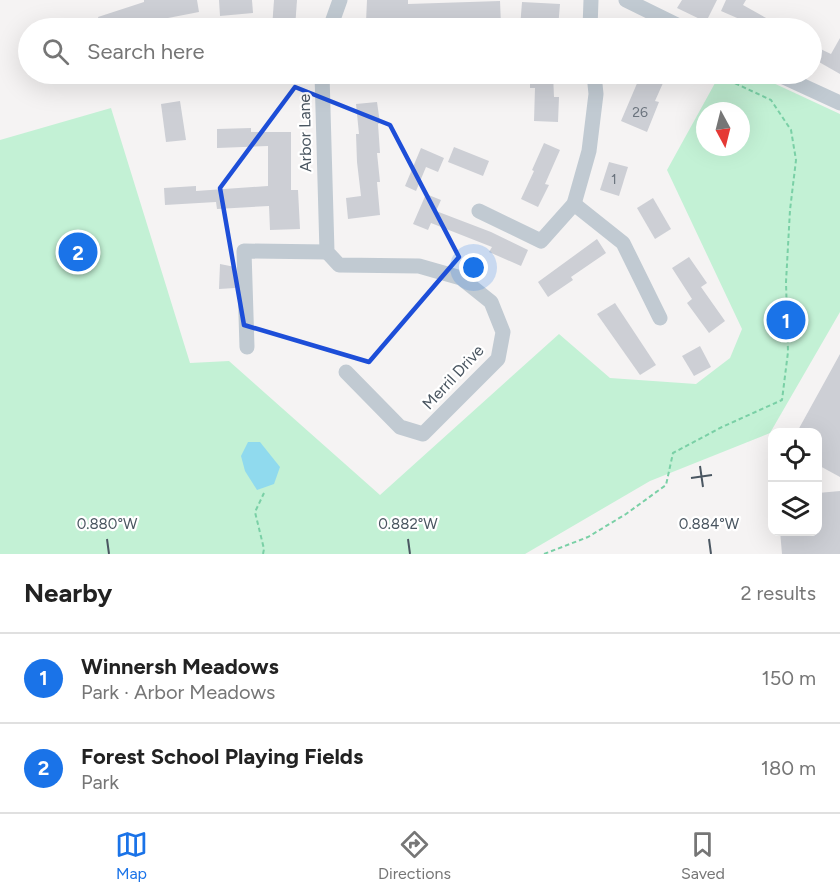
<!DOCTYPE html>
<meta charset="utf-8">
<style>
:root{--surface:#fff;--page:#f2f2f2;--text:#222;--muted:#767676;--line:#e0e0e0;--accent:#1a73e8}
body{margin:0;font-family:Figtree,sans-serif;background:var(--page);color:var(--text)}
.controls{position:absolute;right:18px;bottom:18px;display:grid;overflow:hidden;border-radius:12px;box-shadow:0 6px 24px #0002}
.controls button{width:54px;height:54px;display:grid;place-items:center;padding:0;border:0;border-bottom:2px solid var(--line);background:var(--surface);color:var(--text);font:30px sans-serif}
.compass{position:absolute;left:696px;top:102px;width:54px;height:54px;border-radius:50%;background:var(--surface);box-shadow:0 6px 24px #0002;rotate:173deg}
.you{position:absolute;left:474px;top:268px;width:21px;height:21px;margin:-15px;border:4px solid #fff;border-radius:50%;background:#1a73e8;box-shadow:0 0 0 9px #1a73e833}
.badge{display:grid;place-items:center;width:39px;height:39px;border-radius:50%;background:var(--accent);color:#fff;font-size:20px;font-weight:700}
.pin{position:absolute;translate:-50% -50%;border:3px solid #fff;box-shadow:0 2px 6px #0006}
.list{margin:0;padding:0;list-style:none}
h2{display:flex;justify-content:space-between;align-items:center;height:78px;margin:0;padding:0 24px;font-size:26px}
h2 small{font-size:20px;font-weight:400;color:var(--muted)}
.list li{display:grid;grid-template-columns:39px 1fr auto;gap:18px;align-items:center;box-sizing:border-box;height:90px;padding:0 24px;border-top:2px solid var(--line)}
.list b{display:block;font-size:22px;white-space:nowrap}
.list p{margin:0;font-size:20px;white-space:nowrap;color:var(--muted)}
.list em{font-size:20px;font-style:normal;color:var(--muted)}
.icon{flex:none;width:33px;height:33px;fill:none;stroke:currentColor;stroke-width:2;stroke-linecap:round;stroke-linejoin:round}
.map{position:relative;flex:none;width:840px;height:554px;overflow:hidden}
.search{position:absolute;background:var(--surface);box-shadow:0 6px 24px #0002;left:18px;right:18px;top:18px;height:66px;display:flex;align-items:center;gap:15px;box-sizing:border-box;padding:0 21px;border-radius:33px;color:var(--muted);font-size:22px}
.sheet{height:258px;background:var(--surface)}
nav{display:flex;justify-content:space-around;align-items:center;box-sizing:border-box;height:84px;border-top:2px solid var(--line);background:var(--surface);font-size:16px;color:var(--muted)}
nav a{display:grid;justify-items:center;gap:3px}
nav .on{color:var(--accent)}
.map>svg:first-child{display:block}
.green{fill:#c3f1d5;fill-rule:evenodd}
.water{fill:#90daee}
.building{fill:#cdcfd5}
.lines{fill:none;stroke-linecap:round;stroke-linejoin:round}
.path{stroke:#7ad0a6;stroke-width:2;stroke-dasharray:4.5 3;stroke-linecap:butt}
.street{stroke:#c1cad2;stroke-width:15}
.marked{fill:none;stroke:#1d4ed8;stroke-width:4.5;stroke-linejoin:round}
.ticks{fill:none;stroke:#4a5661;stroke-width:2}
.labels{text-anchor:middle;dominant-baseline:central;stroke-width:4.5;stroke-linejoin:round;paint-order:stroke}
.number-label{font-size:14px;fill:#6b747e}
.street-label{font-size:16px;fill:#4a5661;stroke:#fff}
.ticks-label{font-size:15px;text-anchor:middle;fill:#4a5661;stroke:#fff;stroke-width:4.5;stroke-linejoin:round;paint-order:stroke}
</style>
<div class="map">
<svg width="840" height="554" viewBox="0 0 840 554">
<rect width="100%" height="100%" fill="#f5f3f3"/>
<!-- green -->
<path class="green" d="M720,74H754L840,114V312L770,433L650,481L525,554H0V140L111,108L190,363L229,361L380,495L559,334L610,378L696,384L730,358L742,329L667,170ZM705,111H741V147H705Z"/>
<!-- water -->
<path class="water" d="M248,442H260L280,467L274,484L257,490L245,471L241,456Z"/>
<!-- building -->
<g class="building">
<path d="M144,0H197L199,12L132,25L133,28H101L98,17L144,2Z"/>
<path d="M219,0H252L253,13L220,16Z"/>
<path d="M274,0H297L295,28H272Z"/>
<path d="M367,0H408V4L500,1L501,25L463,26V20L407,23V28H389V23L366,22Z"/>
<path d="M682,0H717L706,22L677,8Z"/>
<path d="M726,0H746L743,5L784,28H752L742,24L744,21L721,11Z"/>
<path d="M522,2L560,4L558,28H520Z"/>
<path d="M840,38V74L812,58V45L831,54Z"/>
<path d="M530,74H553L554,97H559L558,122L534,121L535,88H530Z"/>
<path d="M641,74H667L655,101L659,102L647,132L621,121Z"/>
<path d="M180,101L186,140L166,142L161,104Z"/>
<path d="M377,102L380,123L378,124L380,153H377L380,182H377L380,215L348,219L346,198L361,196L357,162L356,134H359L356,104Z"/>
<path d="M251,128V132H291V190H298L300,229L270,230L269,206L217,209L216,202L165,205L164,188L196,186V191L268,186V146L217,148V129Z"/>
<path d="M544,143L560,150L545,184L549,185L538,207L521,199L534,171L532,170Z"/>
<path d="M454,147L489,161L483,176L448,162Z"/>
<path d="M421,148L444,158L438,172L426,167L416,191L405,186Z"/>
<path d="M609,162L628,167L619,196L600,190Z"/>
<path d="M426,194L441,200L436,211L491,232L528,250L521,266L489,252L492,247L431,223L428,230L413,224Z"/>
<path d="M653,198L671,229L655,239L637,208Z"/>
<path d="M597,239L606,253L571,277L573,280L548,297L538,282Z"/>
<path d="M689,257L707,283L701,287L725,321L709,333L687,303L692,299L672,268Z"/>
<path d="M220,264L235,267V288L219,289Z"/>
<path d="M615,303L656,365L640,375L597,314Z"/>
<path d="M700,346L711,367L694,376L682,356Z"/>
<path d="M840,354V477L818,465V432H797Z"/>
<path d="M840,491V554H782L780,531H818V493Z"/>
</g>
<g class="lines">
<!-- path -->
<g class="path">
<path d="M606,26L612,28"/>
<path d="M263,554L264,549L255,512L264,493"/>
<path d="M544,554L588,537L626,514L666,485L673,453L722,427L782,400L788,352L786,282L790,210L796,160L791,130L771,100L715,74"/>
</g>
<!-- street -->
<g class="street">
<path d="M626,0L683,28"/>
<path d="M330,28L340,0"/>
<path d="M590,28L591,0"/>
<path d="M322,74L327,252L339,265L419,266L461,278L491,302L503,332L498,359L423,434L400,427L346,372"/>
<path d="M777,74L840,103"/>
<path d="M574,204L623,243L660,318"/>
<path d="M479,211L541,241L574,204L589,151L596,94L594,74"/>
<path d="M247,347L244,251L327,252"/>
</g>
</g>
<!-- marked area -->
<path class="marked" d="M295,87L390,125L459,257L369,362L244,325L220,188Z"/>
<!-- ticks -->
<path class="ticks" d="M700,466L703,487M691,478L712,475M107,539L109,554M408,539L410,554M709,539L711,554"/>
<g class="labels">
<!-- number labels -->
<g class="number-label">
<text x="640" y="112">26</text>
<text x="614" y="179">1</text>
</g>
<!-- street labels -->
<g class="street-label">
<text transform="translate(305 133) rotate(-91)">Arbor Lane</text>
<text transform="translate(453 377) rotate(-47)">Merril Drive</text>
</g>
</g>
<g class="ticks-label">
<text x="107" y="529">0.880°W</text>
<text x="408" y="529">0.882°W</text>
<text x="709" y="529">0.884°W</text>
</g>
</svg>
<div class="controls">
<button><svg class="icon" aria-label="locate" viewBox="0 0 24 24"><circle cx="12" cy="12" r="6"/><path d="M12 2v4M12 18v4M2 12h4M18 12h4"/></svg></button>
<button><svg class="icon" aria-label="layers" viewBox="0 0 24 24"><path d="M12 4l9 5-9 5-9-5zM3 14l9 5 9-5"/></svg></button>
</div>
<svg class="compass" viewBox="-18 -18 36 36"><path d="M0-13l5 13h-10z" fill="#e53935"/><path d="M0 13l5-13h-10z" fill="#767676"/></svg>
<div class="you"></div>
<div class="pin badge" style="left:786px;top:320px">1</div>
<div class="pin badge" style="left:78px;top:252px">2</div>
<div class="search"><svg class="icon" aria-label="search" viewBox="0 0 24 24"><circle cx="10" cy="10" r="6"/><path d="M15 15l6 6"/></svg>Search here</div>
</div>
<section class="sheet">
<h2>Nearby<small>2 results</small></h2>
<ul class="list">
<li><span class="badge">1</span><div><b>Winnersh Meadows</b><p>Park · Arbor Meadows</p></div><em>150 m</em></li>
<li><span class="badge">2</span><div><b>Forest School Playing Fields</b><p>Park</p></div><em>180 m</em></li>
</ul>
</section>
<nav>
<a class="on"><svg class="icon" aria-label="map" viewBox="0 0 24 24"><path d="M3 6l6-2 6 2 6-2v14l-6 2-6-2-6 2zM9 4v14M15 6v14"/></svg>Map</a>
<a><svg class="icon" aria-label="directions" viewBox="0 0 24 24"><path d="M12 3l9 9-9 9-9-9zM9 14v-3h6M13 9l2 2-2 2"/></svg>Directions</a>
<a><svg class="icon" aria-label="saved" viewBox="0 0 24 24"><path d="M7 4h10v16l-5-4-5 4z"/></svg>Saved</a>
</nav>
